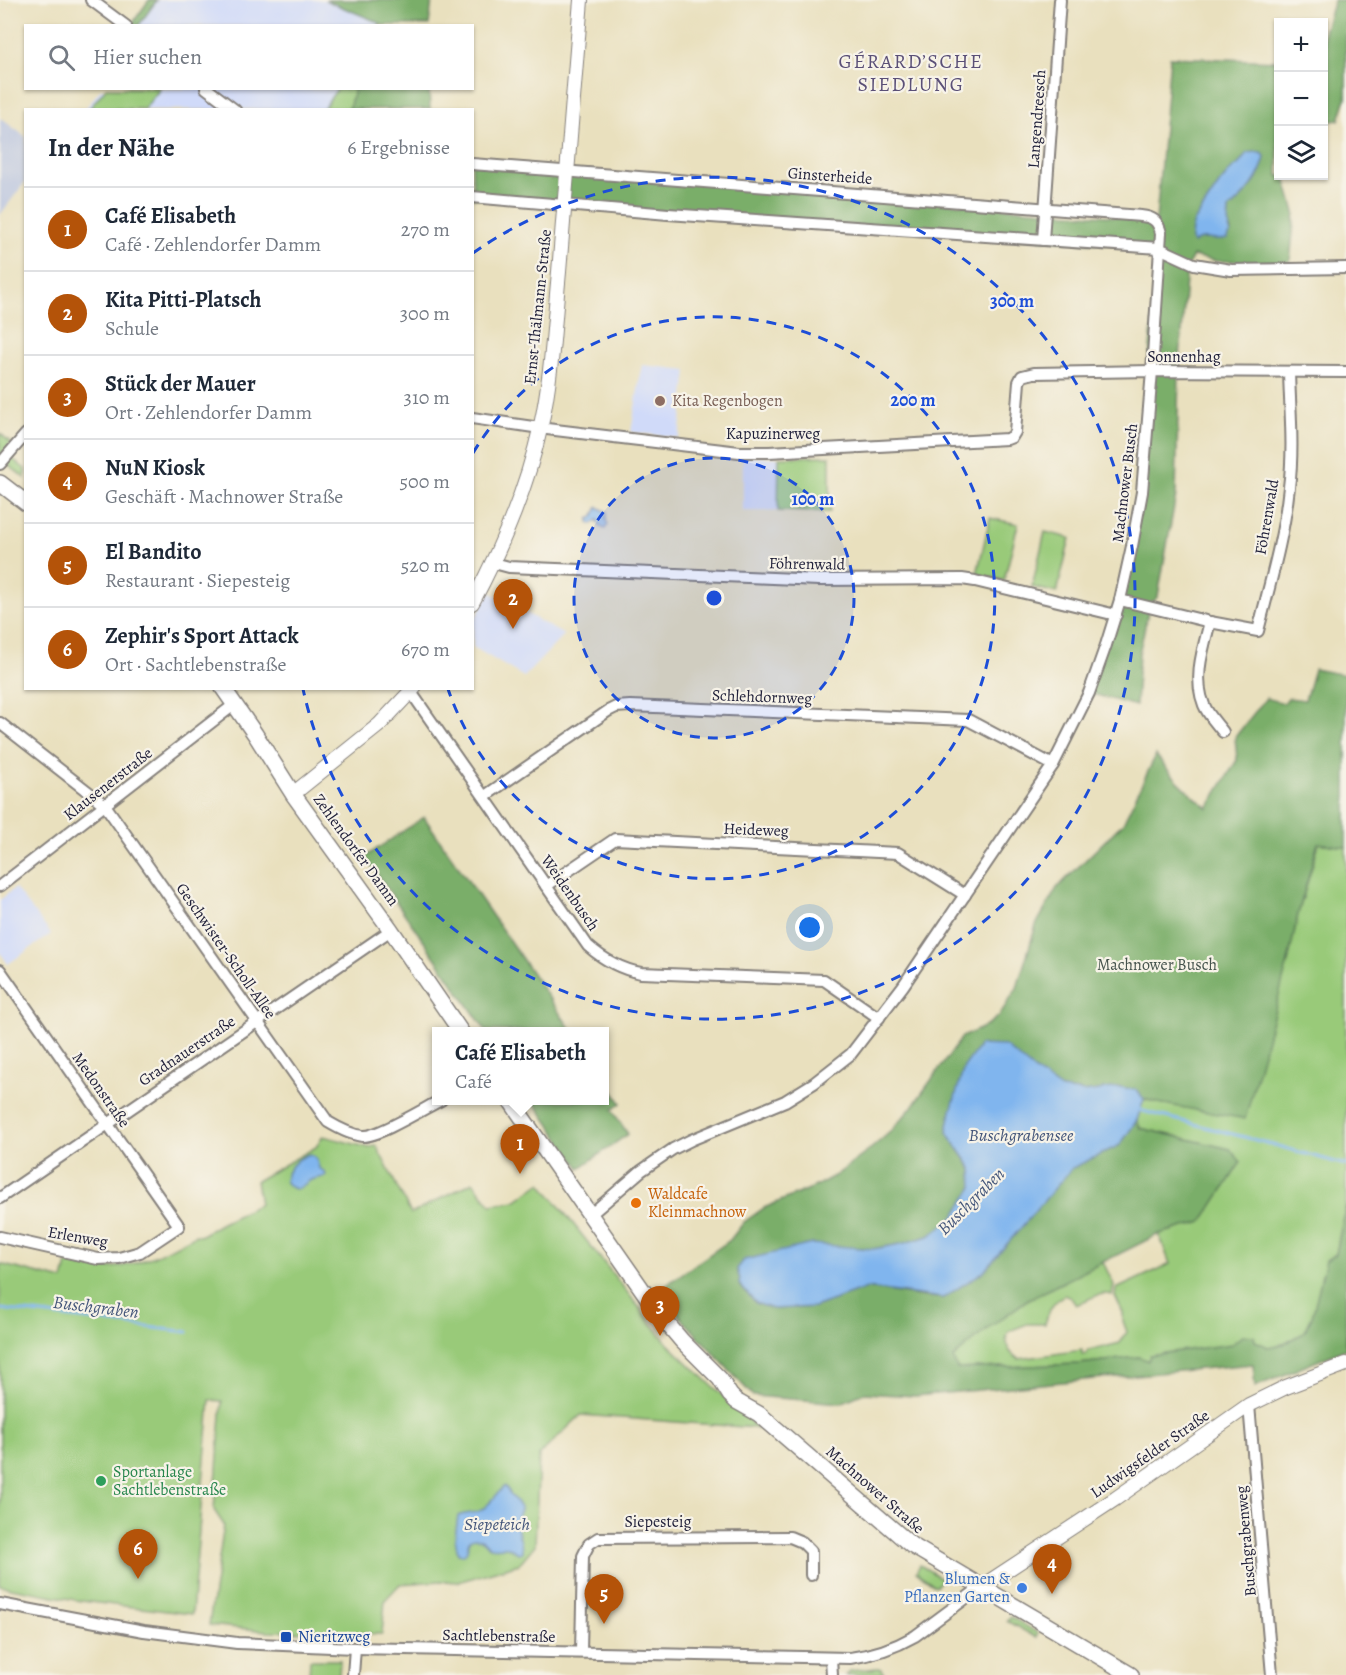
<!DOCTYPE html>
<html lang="de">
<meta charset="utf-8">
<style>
:root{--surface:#fff;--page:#f6f6f7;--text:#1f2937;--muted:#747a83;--line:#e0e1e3;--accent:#b45309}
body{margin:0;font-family:Alegreya,serif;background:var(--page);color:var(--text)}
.controls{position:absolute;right:18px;top:18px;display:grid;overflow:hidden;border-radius:0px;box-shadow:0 2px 4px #0004}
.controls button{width:54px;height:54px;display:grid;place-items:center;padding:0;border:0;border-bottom:2px solid var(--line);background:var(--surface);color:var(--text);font:30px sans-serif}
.you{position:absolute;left:810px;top:928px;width:21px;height:21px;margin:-15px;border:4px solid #fff;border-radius:50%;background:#1a73e8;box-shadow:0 0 0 9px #1a73e833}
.badge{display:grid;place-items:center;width:39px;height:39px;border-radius:50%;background:var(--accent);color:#fff;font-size:20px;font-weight:700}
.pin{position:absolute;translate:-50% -50px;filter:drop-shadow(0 2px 3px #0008)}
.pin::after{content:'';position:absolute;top:32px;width:21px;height:18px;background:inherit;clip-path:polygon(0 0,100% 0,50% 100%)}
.popup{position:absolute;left:432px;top:1027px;width:177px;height:78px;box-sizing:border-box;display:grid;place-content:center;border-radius:0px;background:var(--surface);filter:drop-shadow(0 2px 4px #0005);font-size:20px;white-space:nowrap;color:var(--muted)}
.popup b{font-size:22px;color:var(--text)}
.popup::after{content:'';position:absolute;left:50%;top:100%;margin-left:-12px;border:12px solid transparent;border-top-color:var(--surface)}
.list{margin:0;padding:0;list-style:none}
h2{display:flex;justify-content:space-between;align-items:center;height:78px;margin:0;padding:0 24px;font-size:26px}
h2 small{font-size:20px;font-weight:400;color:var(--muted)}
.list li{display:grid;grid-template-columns:39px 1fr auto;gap:18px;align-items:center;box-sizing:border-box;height:84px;padding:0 24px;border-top:2px solid var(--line)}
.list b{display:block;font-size:22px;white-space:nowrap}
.list p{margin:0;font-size:20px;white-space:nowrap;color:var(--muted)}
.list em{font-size:20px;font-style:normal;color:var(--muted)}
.icon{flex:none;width:33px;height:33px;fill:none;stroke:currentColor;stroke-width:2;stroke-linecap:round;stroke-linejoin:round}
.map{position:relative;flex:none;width:1346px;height:1675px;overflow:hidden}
.search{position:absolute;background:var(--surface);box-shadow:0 2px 4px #0004;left:24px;top:24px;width:450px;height:66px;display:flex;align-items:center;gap:15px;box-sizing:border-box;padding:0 21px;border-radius:0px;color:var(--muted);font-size:22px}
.panel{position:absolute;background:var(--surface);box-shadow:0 2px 4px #0004;left:24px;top:108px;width:450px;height:582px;border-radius:0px}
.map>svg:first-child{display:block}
.built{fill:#d0daf9}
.industrial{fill:#bac4de}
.green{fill:#99ca79;stroke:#5e765a;stroke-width:1.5}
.forest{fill:#7aae69;stroke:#4e6852;stroke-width:1.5;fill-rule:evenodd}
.water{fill:#80b5ee;stroke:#516c94;stroke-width:1.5}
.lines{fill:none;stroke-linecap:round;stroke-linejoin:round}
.stream{stroke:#80b5ee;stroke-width:3}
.minor-casing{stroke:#86817c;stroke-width:14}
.tertiary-casing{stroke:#86817c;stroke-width:16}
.secondary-casing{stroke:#86817c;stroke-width:18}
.minor{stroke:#fff;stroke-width:10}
.tertiary{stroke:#fff;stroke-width:14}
.secondary{stroke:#fff;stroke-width:15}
.ring{fill:none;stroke:#1d4ed8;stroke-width:3;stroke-dasharray:10 8}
.education-dot{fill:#8d6e63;stroke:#f7f3e8;stroke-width:2}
.food-dot{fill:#e8710a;stroke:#f7f3e8;stroke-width:2}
.leisure-dot{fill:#2e9e5b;stroke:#f7f3e8;stroke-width:2}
.shop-dot{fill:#3f7fe0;stroke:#f7f3e8;stroke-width:2}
.transit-dot{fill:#1a4fb4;stroke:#f7f3e8;stroke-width:2}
.labels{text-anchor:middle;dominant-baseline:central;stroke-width:4.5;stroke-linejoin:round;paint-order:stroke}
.street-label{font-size:16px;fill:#22223b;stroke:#f7f3e8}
.education-label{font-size:16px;fill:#785e54;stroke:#f7f3e8;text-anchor:start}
.park-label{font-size:16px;fill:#46544e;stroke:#f7f3e8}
.food-label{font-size:16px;fill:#c56008;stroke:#f7f3e8;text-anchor:start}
.leisure-label{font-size:16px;fill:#27864d;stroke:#f7f3e8;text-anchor:start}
.shop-label{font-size:16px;fill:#366cbe;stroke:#f7f3e8;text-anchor:end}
.transit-label{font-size:16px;fill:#164399;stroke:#f7f3e8;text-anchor:start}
.water-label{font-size:18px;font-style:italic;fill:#43557a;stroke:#f7f3e8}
.quarter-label{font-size:20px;letter-spacing:1.5px;fill:#5b5077;stroke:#f7f3e8}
.centre{fill:#1d4ed8;stroke:#f7f3e8;stroke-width:3}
.ring-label{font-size:18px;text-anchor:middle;font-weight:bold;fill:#1d4ed8;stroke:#f7f3e8;stroke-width:4.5;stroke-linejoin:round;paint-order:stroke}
</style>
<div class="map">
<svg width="1346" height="1675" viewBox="0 0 1346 1675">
<rect width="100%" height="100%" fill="#f7f3e8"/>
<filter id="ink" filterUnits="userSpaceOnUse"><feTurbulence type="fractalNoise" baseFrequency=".0167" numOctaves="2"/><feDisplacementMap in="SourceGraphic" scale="12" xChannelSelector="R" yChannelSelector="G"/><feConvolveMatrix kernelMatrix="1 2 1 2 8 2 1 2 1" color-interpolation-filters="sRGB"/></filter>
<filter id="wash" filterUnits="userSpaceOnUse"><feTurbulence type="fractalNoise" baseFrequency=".008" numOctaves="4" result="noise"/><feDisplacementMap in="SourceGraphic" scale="24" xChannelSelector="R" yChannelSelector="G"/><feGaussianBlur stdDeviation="1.35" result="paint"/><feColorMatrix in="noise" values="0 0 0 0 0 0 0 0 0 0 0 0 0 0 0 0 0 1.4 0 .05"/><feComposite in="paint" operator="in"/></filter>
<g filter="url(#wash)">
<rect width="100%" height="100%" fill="#e9e0be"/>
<!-- built -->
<g class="built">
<path d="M157,0H325L381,23L379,26H139Z"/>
<path d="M101,89H337L323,109L84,110Z"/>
<path d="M642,365L687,370L679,438L631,432Z"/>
<path d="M743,457L802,458L801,511H743Z"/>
<path d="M490,592L564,635L524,677L473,647V622Z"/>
<path d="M15,888L51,934L8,964L0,952V900Z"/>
</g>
<!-- industrial -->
<path class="industrial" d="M0,118L26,137L25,182L0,215Z"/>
<!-- green -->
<g class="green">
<path d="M106,88H160V89L144,109H89Z"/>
<path d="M337,89H354L349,109H323Z"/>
<path d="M0,433L11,443L4,452L25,469V478L0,459Z"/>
<path d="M830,456V512L778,511L779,457Z"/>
<path d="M990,518L1018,524L1004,581L977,574Z"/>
<path d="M1045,532L1070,538L1057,593L1032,587Z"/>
<path d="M1319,843L1346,847V1214L1345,1208L1336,1254L1322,1273L1317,1301L1312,1317L1304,1333L1284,1344L1268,1347L1242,1336L1231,1345L1150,1355L1148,1361L1139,1357L1079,1364L957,1369L952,1359L987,1329L1027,1300L1103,1262L1114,1285L1112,1295C1100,1291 1088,1300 1076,1305L1071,1298L1064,1295C1052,1303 1049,1310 1045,1324H1027L1009,1331C1003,1342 1008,1353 1019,1359L1082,1350V1355L1087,1354V1351L1120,1343L1127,1332L1123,1321V1313L1115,1296L1116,1289L1170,1264L1159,1234L1202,1222L1230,1149L1140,1128L1137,1120L1144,1099L1158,1103L1288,962L1298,914Z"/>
<path d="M323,1136L370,1148L376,1145L411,1214L473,1182L491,1205L515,1201L541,1183L668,1344L757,1428L581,1415L539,1455L535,1545L519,1564L458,1582L441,1581L400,1584L385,1600L382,1634L267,1631L209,1625L224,1525L214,1510L222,1401L210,1400L192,1614L81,1601L0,1586V1264L63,1280L67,1264C76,1266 86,1268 95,1268C133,1270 164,1252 196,1235L200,1236L220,1224L260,1204L256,1181L316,1147Z"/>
<path d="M920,1565L943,1579L936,1586L916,1572Z"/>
<path d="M1011,1617L1038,1633L1037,1638L1007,1621Z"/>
<path d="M310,1660H340L339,1675H309Z"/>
<path d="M878,1668L881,1669L884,1674L846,1675L850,1671Z"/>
</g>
<!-- forest -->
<g class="forest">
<path d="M149,0H157L139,25H131Z"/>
<path d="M325,0H432L429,25H379L380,23Z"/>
<path d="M1334,0H1346V98L1339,120L1324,122V32Z"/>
<path d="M1170,57L1278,61V176H1287L1286,181L1295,212L1290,262L1216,261L1193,256L1187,266L1179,372L1176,495L1158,596L1149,607L1139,654L1136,706L1089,693L1132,546L1159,248L473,198L472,164L1156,220ZM1247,153L1263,154L1265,157C1260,178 1245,196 1229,209L1228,222L1231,232C1222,239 1209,239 1198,239L1194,222L1220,183L1232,169L1239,164Z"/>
<path d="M354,89H429L430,109H349Z"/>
<path d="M1314,669L1346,675V847L1318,843L1298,914L1288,962L1245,1119L1158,1103L1144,1099L1136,1090L1120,1087L1084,1092L1061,1089L1035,1071L951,1111L947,1132L972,1169L973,1187L954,1217L929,1236L901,1244L873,1249L853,1248L737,1270L740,1279L739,1285L756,1303L773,1309L814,1307L867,1288L925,1297L943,1298L983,1272L1072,1168L1120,1145L1137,1120L1140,1128L1230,1149L1241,1162L1202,1222L1159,1234L1027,1300L987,1329L953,1358L957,1369L1079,1364L1139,1357L1148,1361L1150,1355L1232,1344L1242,1336H1254L1255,1341L1268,1347L1284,1344L1304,1333L1312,1317L1326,1260L1336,1254L1346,1204V1349L1255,1387L1253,1364L915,1396L864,1393L841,1403L753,1396L684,1321L659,1290L730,1240L744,1222L764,1208L814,1187L836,1175L867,1152L890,1132L912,1107L962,1037L984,1027L999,1016L1017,988L1036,925L1057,888L1123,823L1156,755C1171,776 1188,792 1208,808L1237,760L1235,737L1266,698L1284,703L1288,698L1305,700Z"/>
<path d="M424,817L572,1031H486L365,857Z"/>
<path d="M604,1078L621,1103L612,1110L628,1134L580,1168L533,1101L604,1100Z"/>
</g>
<!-- water -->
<g class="water">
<path d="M1256,152L1263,154L1265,157C1260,178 1245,196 1229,209L1228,222L1230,234L1228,235L1227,239C1215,243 1203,234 1193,243L1191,240L1192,229L1194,222L1220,183L1232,169L1239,164L1247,153Z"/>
<path d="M598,507L607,512L606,520L608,525L605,529L600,527L598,520L592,524L589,522V519L593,517Z"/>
<path d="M980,1045L1005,1046L1035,1071L1061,1089L1084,1092L1120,1087L1136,1090L1144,1099L1137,1120L1120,1145L1072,1168L983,1272L943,1298L867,1288L814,1307L773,1309L756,1303L739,1284L740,1279L737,1269L744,1260L812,1244L873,1249L901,1244L929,1236L954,1217L973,1187L972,1168L947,1132L951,1111L964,1067Z"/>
<path d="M310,1154L316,1158L319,1168L325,1172L326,1176C322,1178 316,1178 311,1180C300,1186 296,1196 285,1181C287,1168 297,1158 310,1154Z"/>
<path d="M505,1486L521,1509C520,1513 518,1516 517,1519C515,1530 523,1541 522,1552L518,1553L508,1547C496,1546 490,1552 482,1539L474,1538L469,1540L467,1551L463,1555L458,1554L455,1538L458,1516C465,1512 474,1515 481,1510C490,1505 497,1493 505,1486Z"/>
</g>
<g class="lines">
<!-- stream -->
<g class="stream">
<path d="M1139,1110L1252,1139L1346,1165"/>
<path d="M0,1309L188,1332"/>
</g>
</g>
</g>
<g filter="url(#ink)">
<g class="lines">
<!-- minor casing -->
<g class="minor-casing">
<g id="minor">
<path d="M91,0L126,26"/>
<path d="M206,88L235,110"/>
<path d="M472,164L1141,216C1153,217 1158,221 1161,233L1152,371L1142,492L1132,546L1120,600L1106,645L1089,693L1053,765L903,986L851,1054L814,1083L785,1101L691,1140L673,1149L641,1171L590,1215"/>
<path d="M472,197L668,214L1159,248L1194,264L1231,270L1346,268"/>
<path d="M1043,240L1060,0"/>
<path d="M472,418L547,429L739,452H769L1007,439L1012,437L1015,432L1019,382L1022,376L1034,373L1152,371L1346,372"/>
<path d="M0,464L26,434"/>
<path d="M494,563L509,567L819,580L962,579L975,581L1116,615"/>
<path d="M1120,600L1210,622L1258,631C1270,583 1284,536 1289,487C1294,449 1290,410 1289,372"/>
<path d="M1210,622C1203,649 1193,678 1204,705C1208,715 1217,724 1223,732"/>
<path d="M411,692L588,946C604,960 620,969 641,973L824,980L879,1018"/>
<path d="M0,723L105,805L328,1122C338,1128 351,1135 363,1136C378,1137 425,1108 441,1100"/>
<path d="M485,796L608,711L616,707L630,706L968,720L1053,765"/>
<path d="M0,886L235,704"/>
<path d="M546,886L615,839L898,853L965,895"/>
<path d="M0,970L179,1226L140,1252L119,1258L98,1259L0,1237"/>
<path d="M0,1198L391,930"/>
<path d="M1249,1405L1272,1675"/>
<path d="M0,1604L144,1631L237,1643L355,1648L850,1658C874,1655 894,1648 915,1636L981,1587"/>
<path d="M581,1652L583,1556L589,1544L598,1538L790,1537L802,1542L811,1551V1575"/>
<path d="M831,1658L832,1675"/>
<path d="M353,1675L355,1648"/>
</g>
</g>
<!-- tertiary casing -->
<g class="tertiary-casing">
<g id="tertiary">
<path d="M472,603C502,547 527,488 541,425C552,375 554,323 559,272C567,181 573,91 581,0"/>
<path d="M293,794L379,725L414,688"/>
<path d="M981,1587L1115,1499L1249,1405L1286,1387L1346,1364"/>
</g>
</g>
<!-- secondary casing -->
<g class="secondary-casing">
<g id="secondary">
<path d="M0,483L26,503"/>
<path d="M223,688L255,734L293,794L391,930L461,1032"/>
<path d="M510,1100L660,1315L682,1341L720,1379L730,1395L736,1401L759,1414L911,1545L1131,1675"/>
</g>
</g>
<!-- minor -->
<use href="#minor" class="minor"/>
<!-- tertiary -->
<use href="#tertiary" class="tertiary"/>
<!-- secondary -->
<use href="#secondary" class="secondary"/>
</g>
</g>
<!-- distance rings -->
<circle cx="714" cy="598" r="140" fill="#1d4ed8" fill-opacity=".12"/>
<g class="ring">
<circle cx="714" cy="598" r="140"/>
<path d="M473 453A281 281 0 1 1 448 689"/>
<path d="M473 253A421 421 0 1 1 303 689"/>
</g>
<!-- markers -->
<circle class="education-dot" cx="660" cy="401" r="6"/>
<circle class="food-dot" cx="636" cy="1203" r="6"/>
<circle class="leisure-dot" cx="101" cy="1481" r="6"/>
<circle class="shop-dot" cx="1022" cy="1588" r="6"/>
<rect class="transit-dot" x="280" y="1631" width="12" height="12" rx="3"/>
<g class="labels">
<!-- street labels -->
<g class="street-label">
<text transform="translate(1037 119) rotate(-86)">Langendreesch</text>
<text transform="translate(830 176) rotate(4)">Ginsterheide</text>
<text transform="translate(538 307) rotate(-84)">Ernst-Thälmann-Straße</text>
<text x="1184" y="357">Sonnenhag</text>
<text x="773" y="434">Kapuzinerweg</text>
<text transform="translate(1125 483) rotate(-83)">Machnower Busch</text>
<text transform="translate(1267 517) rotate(-80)">Föhrenwald</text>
<text transform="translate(807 564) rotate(1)">Föhrenwald</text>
<text transform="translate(762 697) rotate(2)">Schlehdornweg</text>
<text transform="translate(108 784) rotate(-38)">Klausenerstraße</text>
<text transform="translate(756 830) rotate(2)">Heideweg</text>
<text transform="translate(356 850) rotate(54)">Zehlendorfer Damm</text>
<text transform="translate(570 893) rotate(55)">Weidenbusch</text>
<text transform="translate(226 951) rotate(55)">Geschwister-Scholl-Allee</text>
<text transform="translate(187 1051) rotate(-34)">Gradnauerstraße</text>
<text transform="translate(101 1090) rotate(55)">Medonstraße</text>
<text transform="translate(78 1237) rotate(10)">Erlenweg</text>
<text transform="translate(1150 1454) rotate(-35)">Ludwigsfelder Straße</text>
<text transform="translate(875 1490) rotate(41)">Machnower Straße</text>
<text x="658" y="1522">Siepesteig</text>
<text transform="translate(1246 1541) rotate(-95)">Buschgrabenweg</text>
<text transform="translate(499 1636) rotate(1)">Sachtlebenstraße</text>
</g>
<!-- education labels -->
<g class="education-label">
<text x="672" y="401">Kita Regenbogen</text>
</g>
<!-- park labels -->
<g class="park-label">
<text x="1157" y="965">Machnower Busch</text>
</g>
<!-- food labels -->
<g class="food-label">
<text x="648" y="1194">Waldcafe<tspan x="648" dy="18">Kleinmachnow</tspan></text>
</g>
<!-- leisure labels -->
<g class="leisure-label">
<text x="113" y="1472">Sportanlage<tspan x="113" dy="18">Sachtlebenstraße</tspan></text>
</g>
<!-- shop labels -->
<g class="shop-label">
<text x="1010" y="1579">Blumen &amp;<tspan x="1010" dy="18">Pflanzen Garten</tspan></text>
</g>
<!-- transit labels -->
<g class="transit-label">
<text x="298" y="1637">Nieritzweg</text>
</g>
<!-- water labels -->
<g class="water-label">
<text x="1021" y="1135">Buschgrabensee</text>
<text transform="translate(971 1201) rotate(-45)">Buschgraben</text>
<text transform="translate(96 1307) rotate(7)">Buschgraben</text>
<text x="497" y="1524">Siepeteich</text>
</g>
<!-- quarter labels -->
<g class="quarter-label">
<text x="911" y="61">GÉRARD’SCHE<tspan x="911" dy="23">SIEDLUNG</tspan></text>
</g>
</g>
<circle cx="714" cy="598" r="9" class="centre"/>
<g class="ring-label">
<text x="1012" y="307">300 m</text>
<text x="913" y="406">200 m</text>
<text x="813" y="505">100 m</text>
</g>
</svg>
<div class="controls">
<button>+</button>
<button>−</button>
<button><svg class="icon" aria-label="layers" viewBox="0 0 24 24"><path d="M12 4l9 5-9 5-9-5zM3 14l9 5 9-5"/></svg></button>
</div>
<div class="you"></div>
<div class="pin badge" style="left:520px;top:1174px">1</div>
<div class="popup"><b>Café Elisabeth</b>Café</div>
<div class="pin badge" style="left:513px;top:629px">2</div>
<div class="pin badge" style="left:660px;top:1336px">3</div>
<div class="pin badge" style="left:1052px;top:1594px">4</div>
<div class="pin badge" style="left:604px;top:1624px">5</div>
<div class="pin badge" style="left:138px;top:1579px">6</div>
<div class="search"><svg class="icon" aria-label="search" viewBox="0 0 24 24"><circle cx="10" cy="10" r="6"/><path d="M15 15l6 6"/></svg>Hier suchen</div>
<section class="panel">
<h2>In der Nähe<small>6 Ergebnisse</small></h2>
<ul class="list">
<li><span class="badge">1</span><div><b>Café Elisabeth</b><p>Café · Zehlendorfer Damm</p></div><em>270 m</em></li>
<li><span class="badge">2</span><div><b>Kita Pitti-Platsch</b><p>Schule</p></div><em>300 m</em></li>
<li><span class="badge">3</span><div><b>Stück der Mauer</b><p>Ort · Zehlendorfer Damm</p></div><em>310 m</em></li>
<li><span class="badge">4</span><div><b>NuN Kiosk</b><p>Geschäft · Machnower Straße</p></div><em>500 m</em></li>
<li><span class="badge">5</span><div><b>El Bandito</b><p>Restaurant · Siepesteig</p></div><em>520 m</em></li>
<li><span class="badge">6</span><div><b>Zephir's Sport Attack</b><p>Ort · Sachtlebenstraße</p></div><em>670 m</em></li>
</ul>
</section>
</div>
